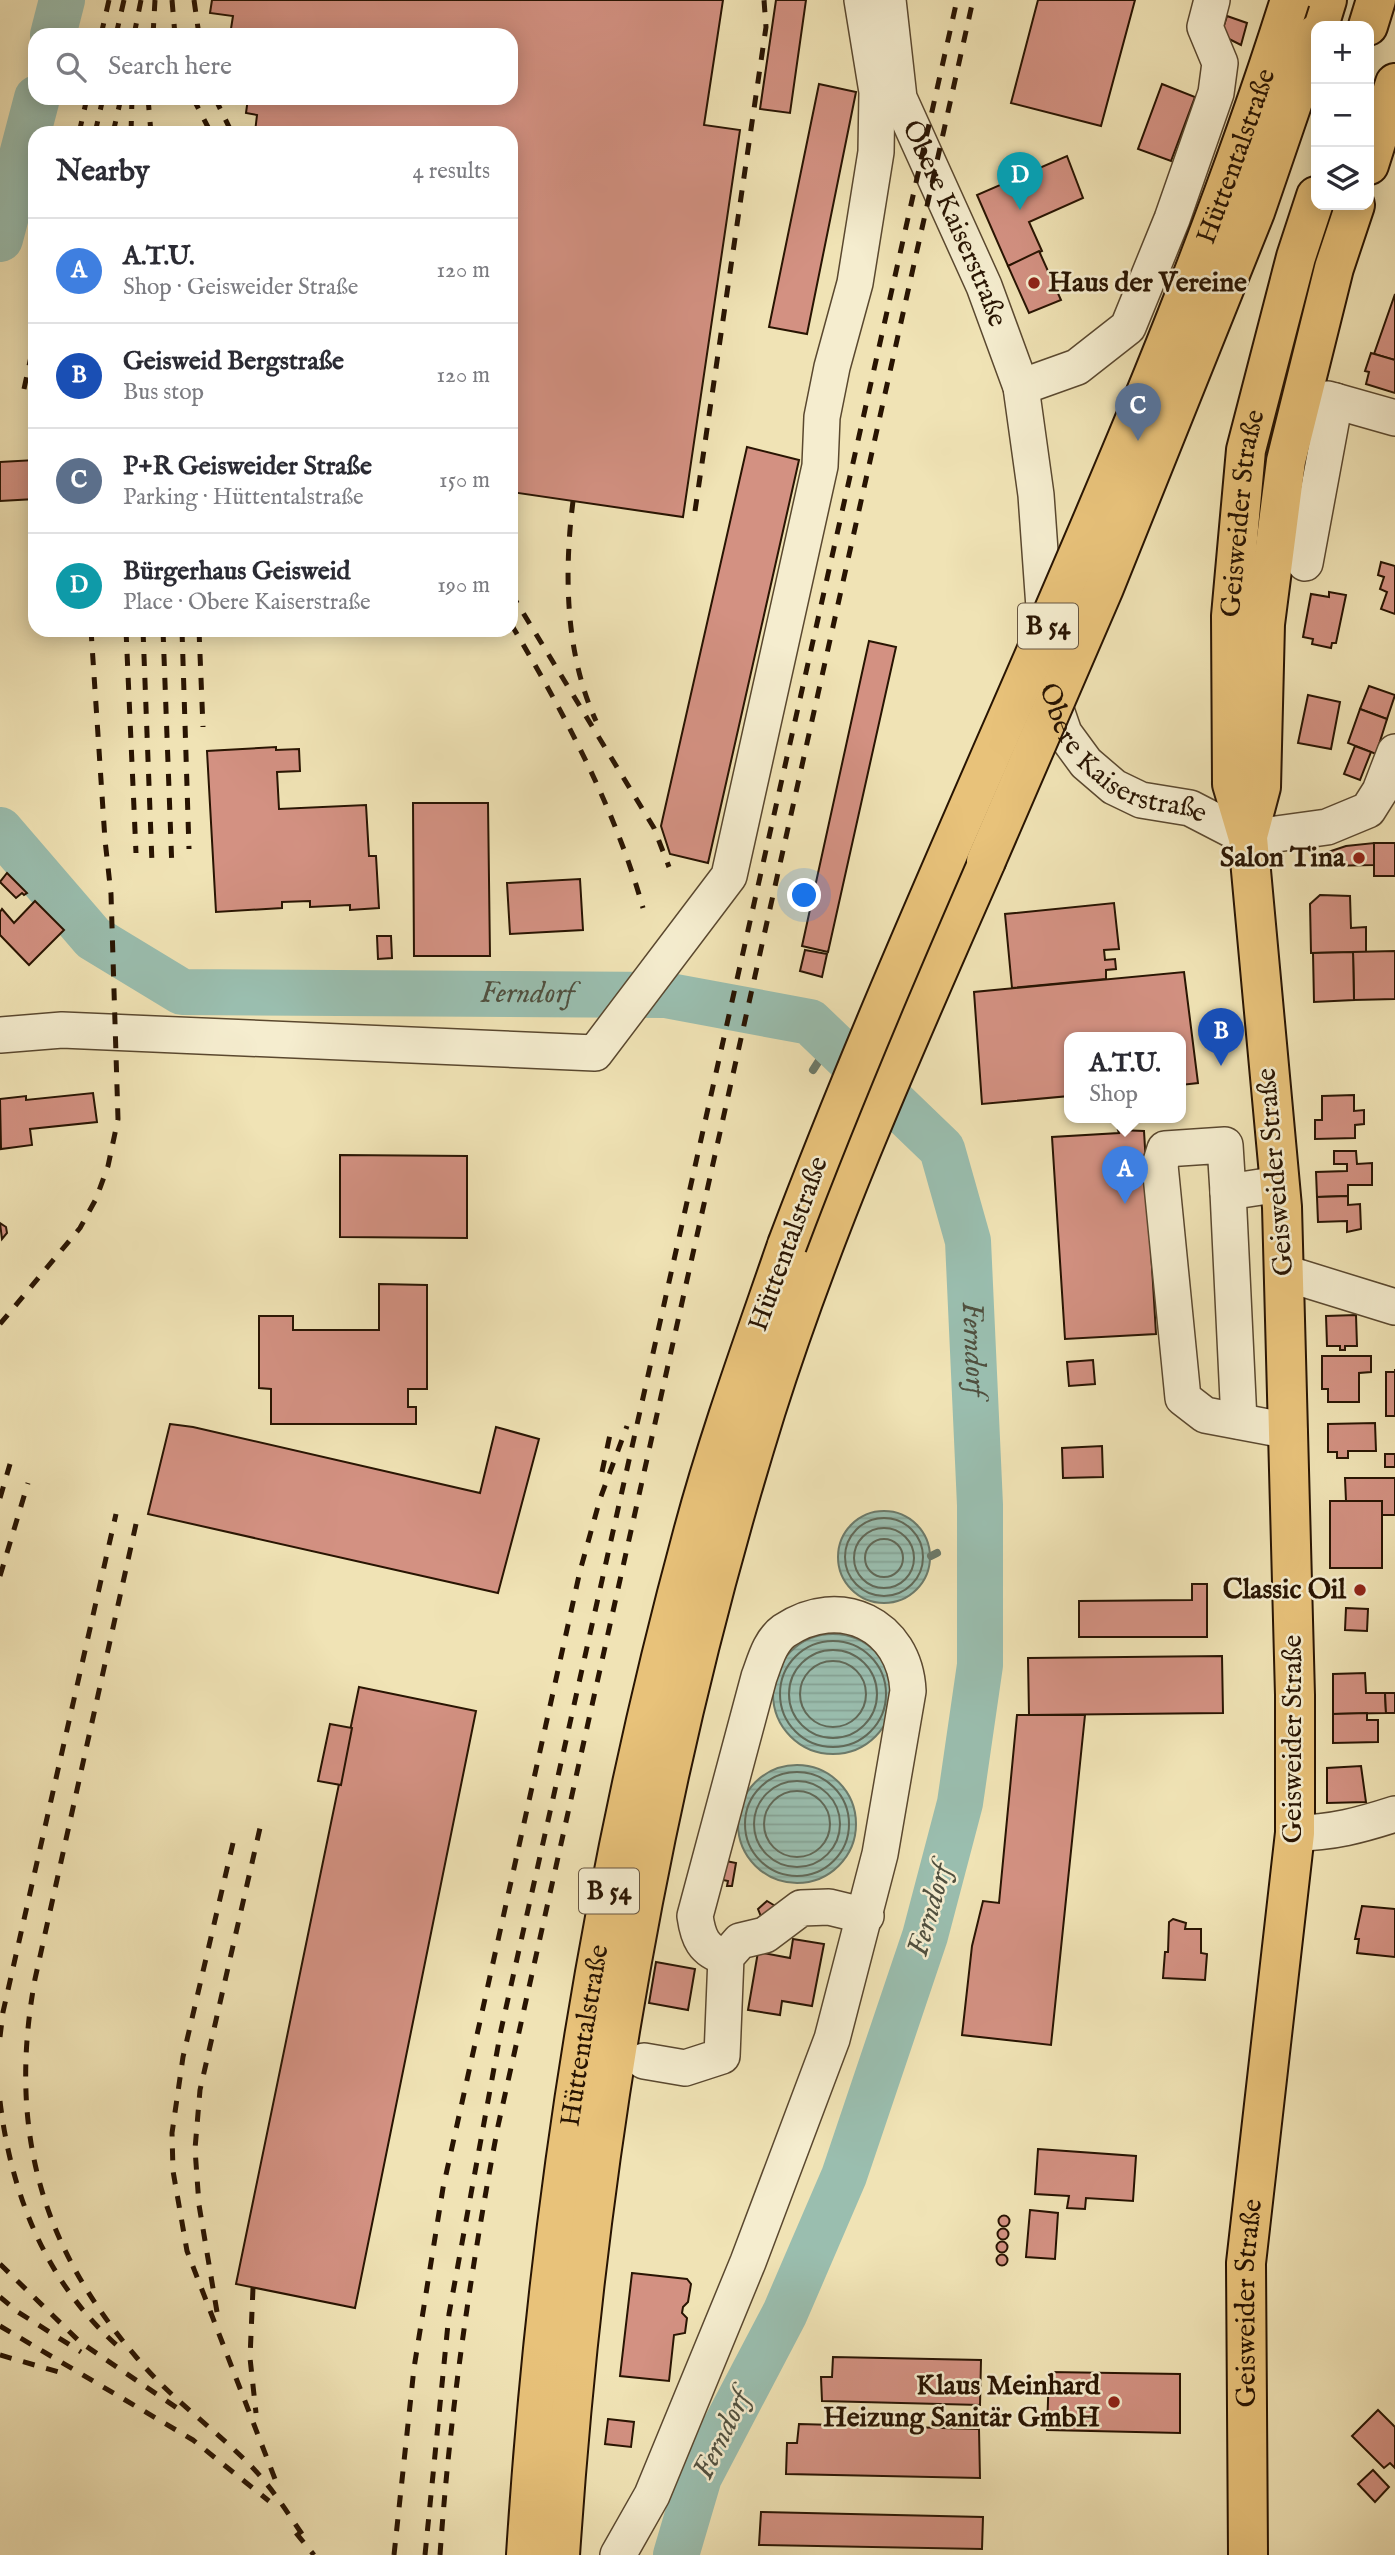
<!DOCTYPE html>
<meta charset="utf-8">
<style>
:root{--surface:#fff;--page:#f2f2f3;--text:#2b2b33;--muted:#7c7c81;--line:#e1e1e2;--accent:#8f2418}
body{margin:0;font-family:"IM FELL English",serif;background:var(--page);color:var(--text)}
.controls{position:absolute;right:21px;top:21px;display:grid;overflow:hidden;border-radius:14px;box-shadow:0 4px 18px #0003}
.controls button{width:63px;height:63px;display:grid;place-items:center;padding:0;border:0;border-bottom:2px solid var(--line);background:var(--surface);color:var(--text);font:35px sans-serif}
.you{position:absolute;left:805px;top:896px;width:24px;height:24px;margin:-18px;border:5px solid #fff;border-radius:50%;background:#1a73e8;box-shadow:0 0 0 10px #1a73e833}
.badge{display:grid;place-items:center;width:46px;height:46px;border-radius:50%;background:var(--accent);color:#fff;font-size:23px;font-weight:700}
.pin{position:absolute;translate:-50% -58px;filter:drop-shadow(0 2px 4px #0008)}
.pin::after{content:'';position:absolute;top:37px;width:24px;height:21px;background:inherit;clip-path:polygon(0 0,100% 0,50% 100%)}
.popup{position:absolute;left:1064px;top:1032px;width:122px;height:91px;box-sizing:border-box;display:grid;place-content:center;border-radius:14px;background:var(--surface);filter:drop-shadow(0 2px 5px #0005);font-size:23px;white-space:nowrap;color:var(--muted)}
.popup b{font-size:26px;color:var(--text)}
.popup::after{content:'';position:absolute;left:50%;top:100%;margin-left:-14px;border:14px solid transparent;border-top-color:var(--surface)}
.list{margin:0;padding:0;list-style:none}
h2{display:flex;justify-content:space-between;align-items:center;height:91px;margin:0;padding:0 28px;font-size:30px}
h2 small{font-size:23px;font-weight:400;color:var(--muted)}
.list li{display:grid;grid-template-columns:46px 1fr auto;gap:21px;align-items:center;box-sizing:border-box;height:105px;padding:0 28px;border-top:2px solid var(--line)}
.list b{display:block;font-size:26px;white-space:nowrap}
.list p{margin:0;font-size:23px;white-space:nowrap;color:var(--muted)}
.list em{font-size:23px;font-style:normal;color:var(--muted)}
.icon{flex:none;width:38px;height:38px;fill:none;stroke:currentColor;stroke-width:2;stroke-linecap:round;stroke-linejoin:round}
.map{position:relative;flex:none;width:1395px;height:2555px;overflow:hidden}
.search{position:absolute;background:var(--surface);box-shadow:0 4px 18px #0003;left:28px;top:28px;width:490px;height:77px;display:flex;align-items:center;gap:18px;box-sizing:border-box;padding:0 24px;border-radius:21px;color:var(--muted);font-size:26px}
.panel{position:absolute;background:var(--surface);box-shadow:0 4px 18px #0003;left:28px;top:126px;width:490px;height:511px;border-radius:21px}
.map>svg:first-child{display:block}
.water{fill:url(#water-rules);stroke:#6c7a6a;stroke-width:2}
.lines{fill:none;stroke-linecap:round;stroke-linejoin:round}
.shore{stroke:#616958;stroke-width:2}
.stream{stroke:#6c7a6a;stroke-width:8}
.river{stroke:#9abeaf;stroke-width:46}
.building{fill:#d39182;stroke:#281402;stroke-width:2}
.minor-casing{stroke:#5a482f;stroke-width:38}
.major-casing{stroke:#281402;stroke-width:42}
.highway-casing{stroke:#281402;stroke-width:42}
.minor{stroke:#f5edcf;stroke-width:35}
.major{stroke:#e8c27a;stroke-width:38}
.highway{stroke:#e8c27a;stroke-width:38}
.rail{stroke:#281402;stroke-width:5;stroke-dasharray:12 12;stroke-linecap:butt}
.highway-bridge-casing{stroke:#281402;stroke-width:42;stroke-linecap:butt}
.highway-bridge{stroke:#e8c27a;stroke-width:38}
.poi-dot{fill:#8f2418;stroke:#f5edcf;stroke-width:2.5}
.labels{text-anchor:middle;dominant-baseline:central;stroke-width:5;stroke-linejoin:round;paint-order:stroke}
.shield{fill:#f5edcf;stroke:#665540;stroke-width:2}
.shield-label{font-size:26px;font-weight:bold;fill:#281402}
.street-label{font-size:28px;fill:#281402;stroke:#f5edcf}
.poi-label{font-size:28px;font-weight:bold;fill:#281402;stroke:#f5edcf;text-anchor:end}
.water-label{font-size:30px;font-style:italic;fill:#50503f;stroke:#f5edcf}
</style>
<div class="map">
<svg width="1395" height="2555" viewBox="0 0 1395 2555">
<defs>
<pattern id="water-rules" width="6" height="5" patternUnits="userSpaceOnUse" patternTransform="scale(1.75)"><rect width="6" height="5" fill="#9abeaf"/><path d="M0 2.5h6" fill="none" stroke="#85a295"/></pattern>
</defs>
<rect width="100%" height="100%" fill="#f0e3b5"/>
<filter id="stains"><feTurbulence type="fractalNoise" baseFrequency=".00286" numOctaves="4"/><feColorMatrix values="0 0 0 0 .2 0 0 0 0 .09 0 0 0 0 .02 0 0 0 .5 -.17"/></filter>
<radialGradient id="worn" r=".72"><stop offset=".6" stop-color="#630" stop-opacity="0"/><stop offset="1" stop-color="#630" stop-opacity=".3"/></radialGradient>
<!-- water -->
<g class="water">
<circle cx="884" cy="1557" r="46"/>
<circle cx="833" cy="1694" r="60"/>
<circle cx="797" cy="1824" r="59"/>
</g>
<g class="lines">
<!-- shore -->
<g class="shore">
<circle cx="884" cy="1557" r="39"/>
<circle cx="884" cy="1558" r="30"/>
<circle cx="884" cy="1558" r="19"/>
<circle cx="833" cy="1694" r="53"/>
<circle cx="833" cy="1694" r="44"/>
<circle cx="833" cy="1694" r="33"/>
<circle cx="797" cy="1824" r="52"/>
<circle cx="797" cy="1824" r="43"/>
<circle cx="797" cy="1824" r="33"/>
</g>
<!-- stream -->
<g class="stream">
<path d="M813,1070L831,1042"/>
<path d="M962,1543L980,1536"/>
<path d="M931,1556L937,1553"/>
</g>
<!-- river -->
<g class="river">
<path d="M53,35L62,0"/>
<path d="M0,239L37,98"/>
<path id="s1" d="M0,830L93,938L182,992L665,995L810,1022L942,1149L968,1241L980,1505V1665L960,1803L925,1936L844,2176L785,2313L699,2477L676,2555"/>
</g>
</g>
<!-- building -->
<g class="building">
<path d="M212,0H723L704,125L740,130L683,517L511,492V133H265L255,132L257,115L246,113L248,98H511V35H230L233,16L210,13Z"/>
<path d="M776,0H806L790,113L760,109Z"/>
<path d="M1038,0H1135L1101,126L1011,103Z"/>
<path d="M1227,16L1247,23L1241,45L1221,35Z"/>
<path d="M819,84L856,92L807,334L769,327Z"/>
<path d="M1162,84L1195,97L1171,161L1138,149Z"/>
<path d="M1067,156L1083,198L1029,222L1042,251L1008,266L977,195Z"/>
<path d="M1039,251L1061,300L1029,313L1008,266Z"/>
<path d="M1395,294V360L1374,354Z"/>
<path d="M1371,353L1395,360V393L1366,384L1369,372L1365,371Z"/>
<path d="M747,447L799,460L708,863L670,854L661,826Z"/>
<path d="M35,460V499L0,501V462Z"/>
<path d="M1381,562L1395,566V614L1381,609L1387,592L1380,589L1384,577L1378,575Z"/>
<path d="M1329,592L1346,595L1336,643H1332L1331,648L1312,644L1313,639L1303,637L1311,594L1329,597Z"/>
<path d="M869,641L896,647L828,952L802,946Z"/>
<path d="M1369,686L1395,695L1387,719L1360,709Z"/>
<path d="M1308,695L1340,702L1331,749L1298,743Z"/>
<path d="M1360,709L1387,719L1376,754L1348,743Z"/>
<path d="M1355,746L1371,752L1360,780L1344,774Z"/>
<path d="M276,747V750L299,749L300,771L277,772L279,809L366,805L369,856H376L379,908L350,910V905L310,907V901L282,902V908L216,912L207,751Z"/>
<path d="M413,803H488L490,956H414Z"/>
<rect x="1374" y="843" width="21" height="33"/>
<path d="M1374,843V865L1325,866V853L1346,846Z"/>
<path d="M7,873L27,893L24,895L22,893L16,898L0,882Z"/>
<path d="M580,879L583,930L510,934L507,883Z"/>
<path d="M1320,895L1350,896L1351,928L1366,927V952L1311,953L1310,904Z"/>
<path d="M35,901L64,930L29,965L0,935V912L2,909L14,923Z"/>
<path d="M1114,903L1119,949L1104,950L1105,960L1115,959L1116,969L1106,970V979L1012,988L1005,914Z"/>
<path d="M377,936H391L392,958L378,959Z"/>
<path d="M805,950L827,954L822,977L800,971Z"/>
<path d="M1395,951V999L1354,1000L1353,952Z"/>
<path d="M1353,952L1354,1000L1314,1002L1313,953Z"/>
<path d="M1184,972L1198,1083L1181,1085V1038H1069V1096L982,1104L974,992Z"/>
<path d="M93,1093L97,1122L30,1129L32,1145L1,1149L0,1099L26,1096V1100Z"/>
<path d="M1354,1095V1111L1364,1110V1124L1355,1125V1138L1315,1139V1120H1322V1096Z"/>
<path d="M1118,1130L1144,1131L1156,1334L1065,1339L1052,1137L1119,1133Z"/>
<path d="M1334,1151H1356L1357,1164L1372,1163V1185H1348V1196L1317,1197L1316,1172L1347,1171V1164H1334Z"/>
<path d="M340,1155L467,1156V1238L340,1237Z"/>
<path d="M1348,1196V1205L1360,1204L1361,1229L1347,1232V1221L1318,1222L1317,1197Z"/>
<path d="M0,1223L6,1227L7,1233L2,1239Z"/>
<path d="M379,1284L427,1285V1389H408V1407H416V1424H271V1389L259,1388V1316H293V1330H379Z"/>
<path d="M1356,1315L1357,1346H1345V1350H1340V1346H1327L1326,1316Z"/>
<path d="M1322,1356H1371V1372L1359,1373V1402H1328V1389H1322Z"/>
<path d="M1093,1360L1095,1384L1069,1386L1067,1362Z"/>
<path d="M1395,1369V1416H1386V1372H1395Z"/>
<path d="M1375,1423L1376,1451H1348V1458H1337V1452H1328V1424Z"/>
<path d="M170,1424L193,1427L480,1493L496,1427L539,1439L498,1593L148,1514Z"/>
<path d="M1102,1446L1103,1477L1063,1478L1062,1448Z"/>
<rect x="1385" y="1454" width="10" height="13"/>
<path d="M1345,1478H1395V1515H1382V1501H1346Z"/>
<rect x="1330" y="1501" width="52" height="67"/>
<path d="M1192,1584H1207V1637H1079V1601L1192,1600Z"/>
<path d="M1346,1608L1368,1609L1367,1631L1345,1630Z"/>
<path d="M1222,1656L1223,1713L1029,1715L1028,1658Z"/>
<path d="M1365,1673L1366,1693H1385L1386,1713L1333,1714V1674Z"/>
<path d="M359,1687L476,1711L355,2308L236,2284Z"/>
<path d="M1385,1693H1395V1713H1386Z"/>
<path d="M1367,1713V1720H1378V1742L1333,1743V1714Z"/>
<path d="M1017,1715H1085L1051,2045L962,2035L972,1946L983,1901L999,1903Z"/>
<path d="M330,1724L352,1728L341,1785L318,1781Z"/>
<path d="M1361,1766L1366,1802L1327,1803V1768Z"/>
<path d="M721,1860L736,1863L732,1886H727L728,1881L718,1879Z"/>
<path d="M767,1901L777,1907L762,1919L758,1909Z"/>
<path d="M1362,1906L1395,1909V1957L1357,1953L1359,1939H1355Z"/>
<path d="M1173,1919L1186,1923L1185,1929H1201V1953L1207,1954L1205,1980L1163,1978L1165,1952H1168L1169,1922Z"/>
<path d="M793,1939L824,1944L812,2006L782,2001L780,2015L748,2010L758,1952L790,1958Z"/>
<path d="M656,1962L695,1969L688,2010L649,2003Z"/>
<path d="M1038,2149L1136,2156L1133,2201L1086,2198L1085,2209L1067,2208L1069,2196L1035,2194Z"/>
<path d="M1030,2210L1058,2213L1055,2259L1026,2257Z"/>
<circle cx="1004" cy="2221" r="5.5"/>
<circle cx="1003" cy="2234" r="5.5"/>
<circle cx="1002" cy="2247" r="5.5"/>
<circle cx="1002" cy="2260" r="5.5"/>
<path d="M632,2273L687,2279L691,2284L688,2302L683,2307L682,2313L687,2318L685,2333L674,2335L669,2381L620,2376Z"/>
<path d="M833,2357L981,2360L980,2405L822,2401L821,2377H832Z"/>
<path d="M1049,2372L1180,2374V2433L1047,2430Z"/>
<path d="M1378,2410L1395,2427V2468L1390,2463L1384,2468L1352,2436Z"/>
<path d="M608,2419L634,2422L631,2447L605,2444Z"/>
<path d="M799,2424L979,2429L980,2478L786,2474L787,2443H797Z"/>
<path d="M1373,2470L1389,2487L1375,2502L1358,2484Z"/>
<path d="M761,2512L983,2517L982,2549L759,2545Z"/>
</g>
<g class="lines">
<!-- minor casing -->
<g class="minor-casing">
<g id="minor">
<path id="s2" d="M888,0L899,98L984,286L1021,387L1036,495L1050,692L1064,733L1086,763L1114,787L1141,800L1190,808L1248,838L1327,827L1368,810L1380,791L1395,752"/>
<path d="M1021,387L1077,367L1128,327L1172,219L1216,93L1220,63L1205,27L1212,0"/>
<path d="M1328,399L1395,418"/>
<path d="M1305,563L1335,401"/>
<path d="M0,1035L62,1030L595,1053L729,876L820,466L822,417L832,367L855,283L876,152L877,92L862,0"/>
<path d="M1280,1184L1228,1192L1225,1145L1165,1149L1160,1165L1183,1398L1205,1415L1289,1431"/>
<path d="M1228,1192L1239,1421"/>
<path d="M1285,1273L1395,1307"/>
<path d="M1295,1833C1332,1833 1361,1825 1395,1814"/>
<path d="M644,2061L685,2068L722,2056L726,1957L740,1941L765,1935L801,1908L829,1907L866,1916"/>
<path d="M618,2555L652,2495L748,2262L832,2039L880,1854L908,1691C905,1625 840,1593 784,1631C770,1641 765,1661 759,1677L695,1916C698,1937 703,1951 726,1957"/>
</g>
</g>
<!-- major casing -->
<g class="major-casing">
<g id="major">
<path d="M1368,26L1376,0"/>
<path d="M1369,165L1395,83"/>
<path d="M1248,836L1261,787L1265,624L1286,461L1334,268L1355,205"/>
<path id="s3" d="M1248,2555L1246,2263L1295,1833V1695L1282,1207L1248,838L1232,784L1231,616L1246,450L1296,257L1316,196"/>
</g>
</g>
<!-- highway casing -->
<g class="highway-casing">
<g id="highway">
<path d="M1319,26L1327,0"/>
<path id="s4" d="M526,2555C548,2209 602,1868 693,1533C719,1436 754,1341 787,1245"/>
<path d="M560,2555C586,2168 650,1781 766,1410C826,1221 907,1041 986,861"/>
</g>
</g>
<!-- minor -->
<use href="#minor" class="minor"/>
<!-- major -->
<use href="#major" class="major"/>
<!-- highway -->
<use href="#highway" class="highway"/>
<!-- rail -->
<g class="rail">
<path d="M172,0L175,35"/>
<path d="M194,0L199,35"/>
<path d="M101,35L109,0"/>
<path d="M116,35L124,0"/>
<path d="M134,35L141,0"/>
<path d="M153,35L155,0"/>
<path d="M148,98L151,133"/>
<path d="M193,98L211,133"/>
<path d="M215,98L232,133"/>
<path d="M79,133L87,98"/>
<path d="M95,133L103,98"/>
<path d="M113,133L121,98"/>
<path d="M131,133L132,98"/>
<path d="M24,389L35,338"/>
<path d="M573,501C564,573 565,653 596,721"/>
<path d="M695,511L766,27L764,0"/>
<path d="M511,593L654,828L669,867"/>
<path d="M511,624C564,713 615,808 643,908"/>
<path d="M126,630L136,853"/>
<path d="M143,630L152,863"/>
<path d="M163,630L172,869"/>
<path d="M182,630L189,849"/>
<path d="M199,630L203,727"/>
<path d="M0,1324L80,1228L96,1199L108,1166L118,1119L111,894L105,840L91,630"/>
<path d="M602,1472L611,1430"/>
<path d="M0,1498L10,1464"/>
<path d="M136,1524L35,1979C8,2126 39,2244 137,2358C171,2399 215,2429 252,2467C273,2489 289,2515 306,2540"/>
<path d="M0,1576L28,1483"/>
<path d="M233,1843L183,2057L172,2133L173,2171L187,2251L275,2479"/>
<path d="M0,2037L3,2012L116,1514"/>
<path d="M0,2101C11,2195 47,2285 121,2349"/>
<path d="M0,2264L80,2342L177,2408"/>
<path d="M253,2288L250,2358L256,2413"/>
<path d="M0,2297L18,2312L81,2352"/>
<path d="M217,2312L199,2205L195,2149L200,2090L260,1828"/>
<path d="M0,2326L193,2440L269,2501"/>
<path d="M0,2355L69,2375"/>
<path d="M296,2533L314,2555"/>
<path d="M394,2555L414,2368L443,2188L580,1571L600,1499L627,1426"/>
<path d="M425,2555L449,2314L501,2030L957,0"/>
<path d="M440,2555C450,2410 471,2268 498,2126L973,0"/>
</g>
<!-- highway-bridge casing -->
<g class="highway-bridge-casing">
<g id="highway-bridge">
<path d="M986,861L1104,588L1255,212L1316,34"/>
<path id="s5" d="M787,1245C945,827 1155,428 1290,0"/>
</g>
</g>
<!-- highway-bridge -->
<use href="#highway-bridge" class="highway-bridge"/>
</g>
<!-- markers -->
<g class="poi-dot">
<circle cx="1034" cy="283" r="7"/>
<circle cx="1359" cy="858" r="7"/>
<circle cx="1360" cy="1590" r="7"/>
<circle cx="1114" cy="2402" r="7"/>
</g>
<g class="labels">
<!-- shield labels -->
<g class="shield">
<rect x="1018" y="603.5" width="60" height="45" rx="5"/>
<rect x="579" y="1868.5" width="60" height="45" rx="5"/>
</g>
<g class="shield-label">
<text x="1048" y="626">B 54</text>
<text x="609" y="1891">B 54</text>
</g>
<!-- street labels -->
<g class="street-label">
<text stroke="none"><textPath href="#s5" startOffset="1178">Hüttentalstraße</textPath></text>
<text stroke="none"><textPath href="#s2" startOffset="236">Obere Kaiserstraße</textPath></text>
<text stroke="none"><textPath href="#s3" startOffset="2049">Geisweider Straße</textPath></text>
<text stroke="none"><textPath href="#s2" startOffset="822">Obere Kaiserstraße</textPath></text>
<text transform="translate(1276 1172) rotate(-95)">Geisweider Straße</text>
<text transform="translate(789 1244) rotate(-70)">Hüttentalstraße</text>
<text transform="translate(1293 1739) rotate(-90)">Geisweider Straße</text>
<text stroke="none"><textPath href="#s4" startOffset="523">Hüttentalstraße</textPath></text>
<text stroke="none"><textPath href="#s3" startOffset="252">Geisweider Straße</textPath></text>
</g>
<!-- poi labels -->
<g class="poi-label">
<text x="1048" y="283" text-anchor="start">Haus der Vereine</text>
<text x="1345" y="858">Salon Tina</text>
<text x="1346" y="1590">Classic Oil</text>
<text x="1100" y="2386">Klaus Meinhard<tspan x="1100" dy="32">Heizung Sanitär GmbH</tspan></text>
</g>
<!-- water labels -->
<g class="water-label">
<text stroke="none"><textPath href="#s1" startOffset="592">Ferndorf</textPath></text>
<text stroke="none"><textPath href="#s1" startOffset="1264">Ferndorf</textPath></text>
<text transform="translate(931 1910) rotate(-74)">Ferndorf</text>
<text transform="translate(723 2435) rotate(-64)">Ferndorf</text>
</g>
</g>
<rect width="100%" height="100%" filter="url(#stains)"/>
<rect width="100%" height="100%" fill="url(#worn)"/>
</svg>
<div class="controls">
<button>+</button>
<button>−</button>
<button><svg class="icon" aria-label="layers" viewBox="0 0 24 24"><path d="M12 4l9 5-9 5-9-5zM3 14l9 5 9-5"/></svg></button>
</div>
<div class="you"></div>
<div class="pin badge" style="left:1125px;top:1204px;background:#3f7fe0">A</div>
<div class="popup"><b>A.T.U.</b>Shop</div>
<div class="pin badge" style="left:1221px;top:1066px;background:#1a4fb4">B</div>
<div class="pin badge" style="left:1138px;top:441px;background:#5c6f8a">C</div>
<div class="pin badge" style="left:1020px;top:210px;background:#0f9aa8">D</div>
<div class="search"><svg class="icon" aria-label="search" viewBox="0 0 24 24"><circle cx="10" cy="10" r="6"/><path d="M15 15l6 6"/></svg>Search here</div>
<section class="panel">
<h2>Nearby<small>4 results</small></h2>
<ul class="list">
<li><span class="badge" style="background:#3f7fe0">A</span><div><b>A.T.U.</b><p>Shop · Geisweider Straße</p></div><em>120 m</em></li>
<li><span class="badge" style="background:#1a4fb4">B</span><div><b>Geisweid Bergstraße</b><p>Bus stop</p></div><em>120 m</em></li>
<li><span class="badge" style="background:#5c6f8a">C</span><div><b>P+R Geisweider Straße</b><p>Parking · Hüttentalstraße</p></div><em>150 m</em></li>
<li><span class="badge" style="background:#0f9aa8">D</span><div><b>Bürgerhaus Geisweid</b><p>Place · Obere Kaiserstraße</p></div><em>190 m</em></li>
</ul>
</section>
</div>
